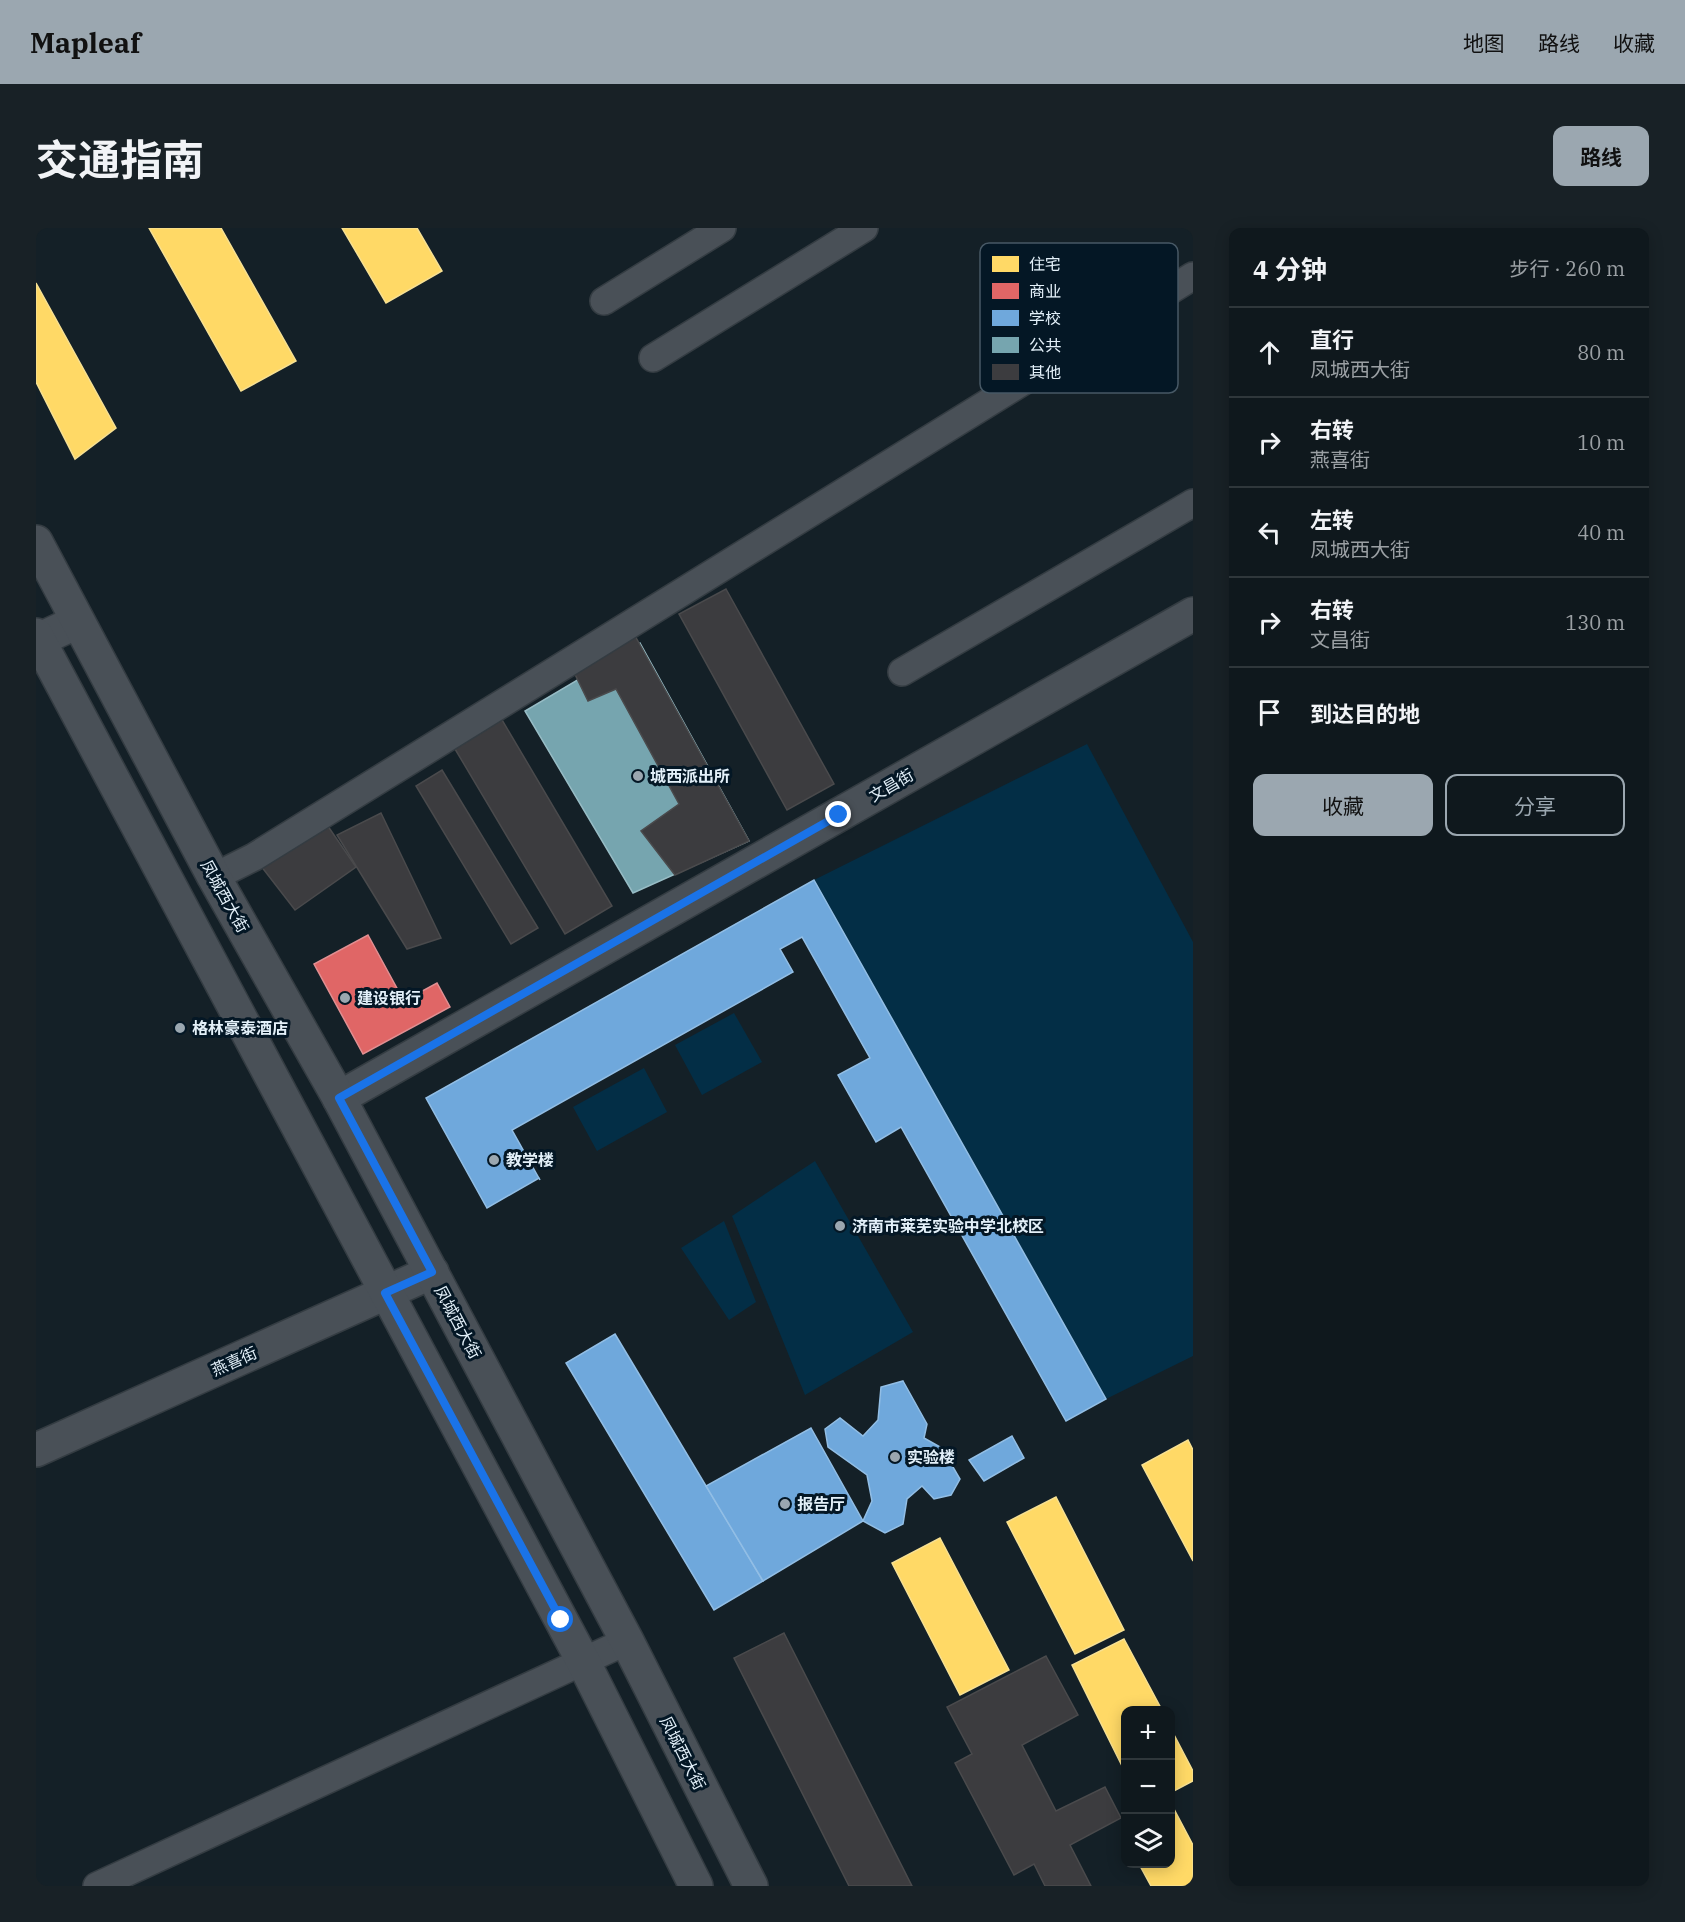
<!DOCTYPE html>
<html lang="zh">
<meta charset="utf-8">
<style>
:root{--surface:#0f181d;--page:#182126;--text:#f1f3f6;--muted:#9ba0a4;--line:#2f373b;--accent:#9ba7b0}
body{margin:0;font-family:"IBM Plex Serif","Noto Sans SC",serif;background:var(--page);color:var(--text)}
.controls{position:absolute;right:18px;bottom:18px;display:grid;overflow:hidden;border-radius:12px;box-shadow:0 3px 15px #0003}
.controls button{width:54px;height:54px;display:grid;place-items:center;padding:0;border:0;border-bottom:2px solid var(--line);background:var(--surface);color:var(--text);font:30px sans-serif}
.stop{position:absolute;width:18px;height:18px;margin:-14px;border:4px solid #1a73e8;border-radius:50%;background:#fff}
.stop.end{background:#1a73e8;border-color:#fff;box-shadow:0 2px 6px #0008}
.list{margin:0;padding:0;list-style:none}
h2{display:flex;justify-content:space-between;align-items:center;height:78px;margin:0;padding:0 24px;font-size:26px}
h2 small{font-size:20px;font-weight:400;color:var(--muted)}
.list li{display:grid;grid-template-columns:39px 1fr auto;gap:18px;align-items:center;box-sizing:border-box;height:90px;padding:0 24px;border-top:2px solid var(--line)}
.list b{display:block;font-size:22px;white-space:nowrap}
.list p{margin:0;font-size:20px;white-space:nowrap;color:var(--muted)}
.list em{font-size:20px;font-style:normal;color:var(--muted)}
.actions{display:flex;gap:12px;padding:18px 24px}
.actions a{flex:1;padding:14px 0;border:2px solid var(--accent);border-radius:12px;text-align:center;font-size:21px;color:var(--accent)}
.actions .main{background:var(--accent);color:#111}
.icon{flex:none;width:33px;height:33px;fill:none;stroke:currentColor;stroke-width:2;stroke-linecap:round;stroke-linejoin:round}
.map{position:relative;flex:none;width:1157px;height:1658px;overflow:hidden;border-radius:12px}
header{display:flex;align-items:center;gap:36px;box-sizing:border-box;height:84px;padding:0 30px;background:var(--accent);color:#111}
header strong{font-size:28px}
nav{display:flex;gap:33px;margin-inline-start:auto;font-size:21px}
.intro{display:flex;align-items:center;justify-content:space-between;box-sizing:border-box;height:144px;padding:0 36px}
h1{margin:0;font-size:42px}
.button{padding:15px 27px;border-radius:12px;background:var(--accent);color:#111;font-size:21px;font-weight:700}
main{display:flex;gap:36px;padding:0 36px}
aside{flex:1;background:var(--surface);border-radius:12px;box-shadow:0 3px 15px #0003}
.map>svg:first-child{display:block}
.green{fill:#032e46}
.homes{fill:#ffd966;stroke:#f7e092;stroke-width:1.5}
.shops{fill:#e06666;stroke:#e18f92;stroke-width:1.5}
.schools{fill:#6fa8dc;stroke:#92bee5;stroke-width:1.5}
.public{fill:#76a5af;stroke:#97bcc5;stroke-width:1.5}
.building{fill:#3c3c3f;stroke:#4a4a4c;stroke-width:1.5}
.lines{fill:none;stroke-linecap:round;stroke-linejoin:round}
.minor-casing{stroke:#343c42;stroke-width:30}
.tertiary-casing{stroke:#343c42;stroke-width:36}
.secondary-casing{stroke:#343c42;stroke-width:36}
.minor{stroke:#495057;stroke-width:27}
.tertiary{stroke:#495057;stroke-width:33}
.secondary{stroke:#495057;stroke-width:33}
.route{stroke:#1a73e8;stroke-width:8}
.poi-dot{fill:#9ba7b0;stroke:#041725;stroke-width:2}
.labels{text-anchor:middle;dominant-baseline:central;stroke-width:6;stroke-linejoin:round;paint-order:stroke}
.poi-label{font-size:16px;font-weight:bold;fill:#e3f0f9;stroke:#041725;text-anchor:start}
.street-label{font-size:16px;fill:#e3f0f9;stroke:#041725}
.key{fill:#041725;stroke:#475865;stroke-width:1.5}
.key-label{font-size:16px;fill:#e3f0f9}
</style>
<header>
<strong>Mapleaf</strong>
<nav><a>地图</a><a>路线</a><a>收藏</a></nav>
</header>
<div class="intro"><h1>交通指南</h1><a class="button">路线</a></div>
<main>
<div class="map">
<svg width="1157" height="1658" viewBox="0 0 1157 1658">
<rect width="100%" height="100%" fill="#142027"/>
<!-- green -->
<g class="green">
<path d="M1051,516L1157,714V1128L1070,1171L778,652Z"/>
<path d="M698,785L726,834L666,867L639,817Z"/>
<path d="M608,840L631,884L561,923L537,879Z"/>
<path d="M779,933L877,1104L769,1167L696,988Z"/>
<path d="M688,993L720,1074L693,1092L645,1020Z"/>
</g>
<!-- homes -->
<g class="homes">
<path d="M113,0H185L260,133L205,163Z"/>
<path d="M306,0H381L406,43L350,75Z"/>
<path d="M0,55L80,200L39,231L0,154Z"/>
<path d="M1152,1212L1157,1222V1333L1106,1237Z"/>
<path d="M1020,1269L1088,1402L1039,1426L971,1294Z"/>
<path d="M904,1310L973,1442L924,1467L856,1335Z"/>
<path d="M1088,1411L1126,1482H1090V1546L1036,1437Z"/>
<path d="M1134,1499L1157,1543V1553L1134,1565Z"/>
<path d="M1138,1581L1157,1617V1658H1115L1103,1636H1134V1583Z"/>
</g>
<!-- shops -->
<path class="shops" d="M332,707L368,773L401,755L414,779L327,826L278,736Z"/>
<!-- schools -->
<g class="schools">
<path d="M778,652L1070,1171L1030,1193L865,899L840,914L802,847L834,830L766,709L744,721L757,744L476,902L504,952L503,950L451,980L390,870Z"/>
<path d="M579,1106L727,1353L678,1382L530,1135Z"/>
<path d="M867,1153L891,1196L888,1210L906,1220L924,1251L915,1267L898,1271L886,1258L871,1271L867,1296L849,1305L827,1293L836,1273L831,1247L792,1219L789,1201L804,1190L827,1208L842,1192L845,1159Z"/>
<path d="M775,1200L827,1293L727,1353L670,1258Z"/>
<path d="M976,1208L988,1230L948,1253L933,1232Z"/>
</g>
<!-- public -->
<path class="public" d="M604,415L713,613L597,665L489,483Z"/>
<!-- building -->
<g class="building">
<path d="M690,361L798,556L751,582L643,386Z"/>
<path d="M593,397L713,613L639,647L605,603L643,576L580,461L552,473L533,434Z"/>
<path d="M459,480L576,678L529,706L419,521Z"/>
<path d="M406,542L502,700L475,716L380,558Z"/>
<path d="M345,585L405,710L371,721L301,607Z"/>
<path d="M285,588L320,639L259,682L218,629Z"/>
<path d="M748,1405L876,1658H813L698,1430Z"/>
<path d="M1010,1428L1042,1487L986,1517L1020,1583L1069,1559L1085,1590L1034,1617L1055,1658H1009L998,1636L978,1647L919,1535L936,1526L911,1479Z"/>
</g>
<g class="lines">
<!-- minor casing -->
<g class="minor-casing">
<g id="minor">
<path d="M568,73L686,0"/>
<path d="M617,130L828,0"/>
<path d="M866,444L1157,275"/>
<path d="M178,649L218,629L1157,48"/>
<path d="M61,1658L591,1413"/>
</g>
</g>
<!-- tertiary casing -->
<g class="tertiary-casing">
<g id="tertiary">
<path d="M0,413L41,394"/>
<path d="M303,870L1157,386"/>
<path d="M0,1222L396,1044"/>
</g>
</g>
<!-- secondary casing -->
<g class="secondary-casing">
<g id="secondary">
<path d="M0,314L178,649L303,870L591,1413L715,1658"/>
<path d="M0,407L547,1433L660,1658"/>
</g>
</g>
<!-- minor -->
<use href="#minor" class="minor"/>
<!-- tertiary -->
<use href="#tertiary" class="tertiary"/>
<!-- secondary -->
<use href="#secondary" class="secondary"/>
</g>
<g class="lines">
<!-- route -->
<path class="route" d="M525,1392L349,1065L396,1044L303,870L803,587"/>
</g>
<!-- markers -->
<g class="poi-dot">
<circle cx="602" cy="548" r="6"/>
<circle cx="309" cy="770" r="6"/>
<circle cx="144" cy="800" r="6"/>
<circle cx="458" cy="932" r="6"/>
<circle cx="804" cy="998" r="6"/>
<circle cx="859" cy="1229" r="6"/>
<circle cx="749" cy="1276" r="6"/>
</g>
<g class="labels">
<!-- poi labels -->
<g class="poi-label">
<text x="614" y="548">城西派出所</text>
<text x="321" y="770">建设银行</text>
<text x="156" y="800">格林豪泰酒店</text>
<text x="470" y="932">教学楼</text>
<text x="816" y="998">济南市莱芜实验中学北校区</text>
<text x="871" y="1229">实验楼</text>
<text x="761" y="1276">报告厅</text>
</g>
<!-- street labels -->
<g class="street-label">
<text transform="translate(855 557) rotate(-30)">文昌街</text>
<text transform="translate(189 668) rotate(61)">凤城西大街</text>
<text transform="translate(422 1094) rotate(62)">凤城西大街</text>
<text transform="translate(198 1133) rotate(-24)">燕喜街</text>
<text transform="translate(647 1525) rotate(63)">凤城西大街</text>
</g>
</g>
<!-- legend -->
<rect x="944" y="15" width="198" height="150" rx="9" class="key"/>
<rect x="956" y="28" width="27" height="16" fill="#ffd966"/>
<rect x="956" y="55" width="27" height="16" fill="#e06666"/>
<rect x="956" y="82" width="27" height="16" fill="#6fa8dc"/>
<rect x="956" y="109" width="27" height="16" fill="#76a5af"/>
<rect x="956" y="136" width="27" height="16" fill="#3c3c3f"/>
<g class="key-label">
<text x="993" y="42">住宅</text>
<text x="993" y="69">商业</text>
<text x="993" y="96">学校</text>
<text x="993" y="123">公共</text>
<text x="993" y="150">其他</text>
</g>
</svg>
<div class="controls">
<button>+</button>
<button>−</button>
<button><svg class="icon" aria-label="layers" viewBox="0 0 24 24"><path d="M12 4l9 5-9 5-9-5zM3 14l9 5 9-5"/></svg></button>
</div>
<div class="stop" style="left:525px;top:1392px"></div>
<div class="stop end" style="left:803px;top:587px"></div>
</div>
<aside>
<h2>4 分钟<small>步行 · 260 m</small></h2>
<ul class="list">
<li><svg class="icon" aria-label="ahead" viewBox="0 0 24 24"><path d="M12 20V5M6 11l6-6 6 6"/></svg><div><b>直行</b><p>凤城西大街</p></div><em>80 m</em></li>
<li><svg class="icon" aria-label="right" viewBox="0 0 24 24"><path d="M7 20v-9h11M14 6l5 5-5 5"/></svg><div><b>右转</b><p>燕喜街</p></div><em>10 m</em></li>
<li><svg class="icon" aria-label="left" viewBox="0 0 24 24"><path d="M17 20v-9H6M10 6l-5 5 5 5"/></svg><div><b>左转</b><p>凤城西大街</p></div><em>40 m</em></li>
<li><svg class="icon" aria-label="right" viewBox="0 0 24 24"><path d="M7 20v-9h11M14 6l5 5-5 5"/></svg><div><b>右转</b><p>文昌街</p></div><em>130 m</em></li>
<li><svg class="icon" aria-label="arrive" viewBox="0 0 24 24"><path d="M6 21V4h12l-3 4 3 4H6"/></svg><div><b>到达目的地</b></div></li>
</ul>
<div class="actions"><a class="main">收藏</a><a>分享</a></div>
</aside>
</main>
